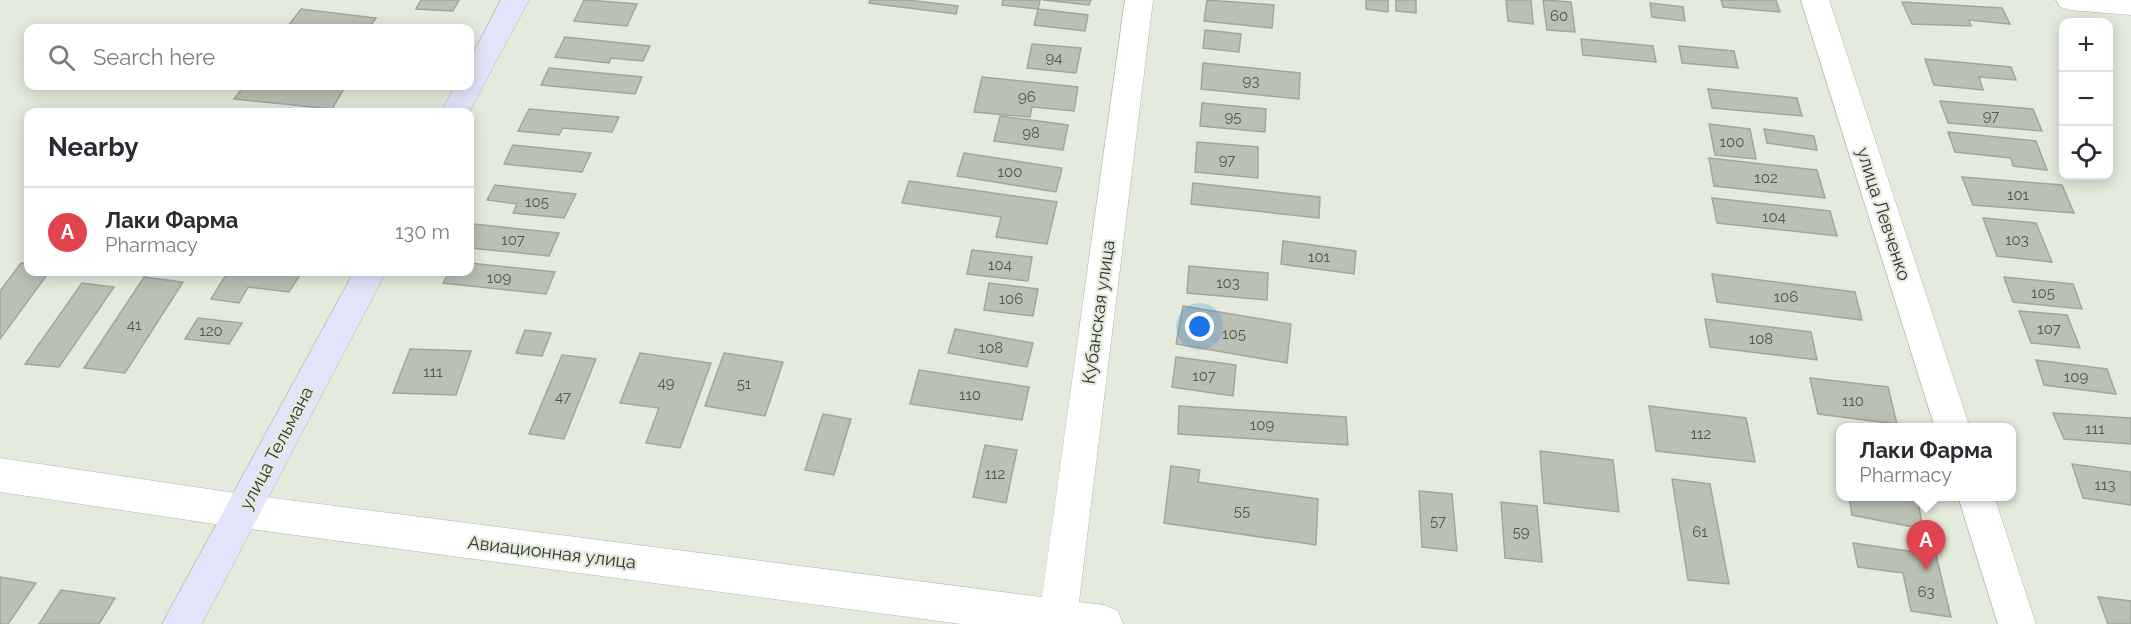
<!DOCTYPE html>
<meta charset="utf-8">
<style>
:root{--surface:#fff;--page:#f2f2f3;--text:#2b2b33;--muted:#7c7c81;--line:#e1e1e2;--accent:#635cd5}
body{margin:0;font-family:Raleway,sans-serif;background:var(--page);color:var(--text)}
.controls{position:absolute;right:18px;top:18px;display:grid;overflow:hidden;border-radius:12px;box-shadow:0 3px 15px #0003}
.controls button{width:54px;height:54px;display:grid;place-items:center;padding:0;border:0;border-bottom:2px solid var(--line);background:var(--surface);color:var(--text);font:30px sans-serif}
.you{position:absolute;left:1200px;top:327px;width:21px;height:21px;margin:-15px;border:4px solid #fff;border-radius:50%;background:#1a73e8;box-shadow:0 0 0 9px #1a73e833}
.badge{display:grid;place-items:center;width:39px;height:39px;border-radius:50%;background:var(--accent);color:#fff;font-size:20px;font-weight:700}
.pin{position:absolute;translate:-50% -50px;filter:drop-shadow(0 2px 3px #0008)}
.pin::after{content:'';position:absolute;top:32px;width:21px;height:18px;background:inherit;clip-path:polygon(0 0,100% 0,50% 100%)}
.popup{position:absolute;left:1836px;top:423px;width:180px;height:78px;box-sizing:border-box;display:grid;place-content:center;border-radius:12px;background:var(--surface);filter:drop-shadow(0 2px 4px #0005);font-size:20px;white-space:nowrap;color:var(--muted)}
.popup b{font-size:22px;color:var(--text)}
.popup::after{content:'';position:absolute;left:50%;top:100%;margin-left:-12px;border:12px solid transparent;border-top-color:var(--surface)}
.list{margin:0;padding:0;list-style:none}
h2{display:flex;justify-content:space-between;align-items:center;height:78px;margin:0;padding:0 24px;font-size:26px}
h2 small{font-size:20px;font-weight:400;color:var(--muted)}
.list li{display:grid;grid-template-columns:39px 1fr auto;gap:18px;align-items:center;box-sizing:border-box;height:90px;padding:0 24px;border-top:2px solid var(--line)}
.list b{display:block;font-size:22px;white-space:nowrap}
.list p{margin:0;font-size:20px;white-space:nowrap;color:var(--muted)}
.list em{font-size:20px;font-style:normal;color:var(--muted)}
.icon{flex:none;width:33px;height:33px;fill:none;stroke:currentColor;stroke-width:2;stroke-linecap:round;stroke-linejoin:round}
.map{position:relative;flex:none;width:2131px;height:624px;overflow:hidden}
.search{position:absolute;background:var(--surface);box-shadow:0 3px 15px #0003;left:24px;top:24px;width:450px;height:66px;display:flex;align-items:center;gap:15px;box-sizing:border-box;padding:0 21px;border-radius:12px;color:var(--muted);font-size:22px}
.panel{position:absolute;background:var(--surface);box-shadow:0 3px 15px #0003;left:24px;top:108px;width:450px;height:168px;border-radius:12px}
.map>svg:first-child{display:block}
.building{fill:#bac0b3;stroke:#a1a79a;stroke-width:1.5}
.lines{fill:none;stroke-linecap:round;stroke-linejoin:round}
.street-casing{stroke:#b2b7aa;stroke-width:1}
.secondary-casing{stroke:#b2b7aa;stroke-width:1}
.street{fill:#fff;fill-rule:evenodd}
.secondary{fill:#e3e4f9;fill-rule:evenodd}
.labels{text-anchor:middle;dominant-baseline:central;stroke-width:4.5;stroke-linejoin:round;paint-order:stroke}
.number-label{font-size:15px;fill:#545750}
.street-label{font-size:18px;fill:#32342f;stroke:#e4eadc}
</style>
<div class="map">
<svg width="2131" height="624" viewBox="0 0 2131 624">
<rect width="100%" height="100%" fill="#e4eadc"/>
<!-- building -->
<g class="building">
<path d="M421,0H459L453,11L416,9Z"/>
<path d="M584,0H588L637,4L627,26L574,21Z"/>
<path d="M870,0H908L958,6L956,14L869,3Z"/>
<path d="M1003,0H1040L1038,9L1002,5Z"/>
<path d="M1043,0H1091L1089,5Z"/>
<path d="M1207,0L1274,5L1272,28L1204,21Z"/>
<path d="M1366,0H1388V12L1366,9Z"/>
<path d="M1396,0H1416V13L1396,11Z"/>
<path d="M1506,0H1531L1533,24L1508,21Z"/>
<path d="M1543,0L1571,2L1575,32L1547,30Z"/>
<path d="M1721,0H1776L1780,12L1723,7Z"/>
<path d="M1902,2L2002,8L2010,24L1969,20L1971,26L1912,24Z"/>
<path d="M1650,3L1683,7L1685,21L1652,17Z"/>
<path d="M301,9L376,18L369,28L288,26Z"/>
<path d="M1038,9L1088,15L1085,31L1034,25Z"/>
<path d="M1205,30L1241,34L1239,52L1203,48Z"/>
<path d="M565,37L650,46L643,61L611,58L609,63L555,57Z"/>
<path d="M1581,39L1653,46L1656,62L1583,55Z"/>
<path d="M1032,44L1081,48L1076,73L1027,68Z"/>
<path d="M1679,46L1734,51L1738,68L1682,63Z"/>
<path d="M1925,59L2011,67L2016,80L1979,77L1983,90L1934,85Z"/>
<path d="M1203,63L1300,73L1299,99L1201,89Z"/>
<path d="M549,68L642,77L635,94L541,85Z"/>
<path d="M982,77L1078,87L1074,111L1032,107L1030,117L974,112Z"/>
<path d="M244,86H329L345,87L332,109L234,99Z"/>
<path d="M1708,89L1797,98L1802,116L1712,108Z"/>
<path d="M1940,101L2033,109L2042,131L1948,123Z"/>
<path d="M1202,103L1266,109L1265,132L1200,126Z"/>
<path d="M529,109L619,117L612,132L563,128L559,135L518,131Z"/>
<path d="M1000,116L1068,125L1063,150L994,141Z"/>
<path d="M1709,124L1750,129L1756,159L1715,155Z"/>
<path d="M1764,129L1814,136L1817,150L1767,143Z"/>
<path d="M1948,132L2036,141L2047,170L2013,166L2011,158L1955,152Z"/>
<path d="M1197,142L1258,147V178L1195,172Z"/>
<path d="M513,145L591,153L582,172L504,164Z"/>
<path d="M964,153L1062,168L1056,192L957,176Z"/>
<path d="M1709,158L1817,170L1825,198L1714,186Z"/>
<path d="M1962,177L2062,185L2074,213L1973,205Z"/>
<path d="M909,181L1057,202L1047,244L996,237L1001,217L902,203Z"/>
<path d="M1193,183L1320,197L1319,218L1191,204Z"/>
<path d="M495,185L576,194L564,218L513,213L517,204L487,200Z"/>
<path d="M1712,198L1830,211L1837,236L1717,223Z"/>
<path d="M1983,218L2036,223L2052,262L1997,256Z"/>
<path d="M473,224L559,233L549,256L470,248V232Z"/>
<path d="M1283,241L1356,251L1354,274L1281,264Z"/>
<path d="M972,250L1032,257L1028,281L967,274Z"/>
<path d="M21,263L28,264V272H49L0,339V291Z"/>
<path d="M470,263L555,272L546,294L443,283L449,272H470Z"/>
<path d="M1189,266L1268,273L1267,300L1187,293Z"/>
<path d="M228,272H302L289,292L248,287L239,303L211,299Z"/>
<path d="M1712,274L1855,292L1862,320L1717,302Z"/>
<path d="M144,277L183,282L125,373L84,368Z"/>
<path d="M2004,277L2073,284L2082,309L2013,302Z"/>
<path d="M82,283L114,287L59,367L25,364Z"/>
<path d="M989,283L1038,289L1033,316L984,310Z"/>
<path d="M1183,306L1291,324L1287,363L1176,344Z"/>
<path d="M2019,311L2067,315L2080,348L2031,343Z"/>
<path d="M198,318L242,323L229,344L185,339Z"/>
<path d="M1705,319L1811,332L1817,360L1710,347Z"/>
<path d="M955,329L1033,343L1027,367L948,353Z"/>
<path d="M525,330L551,333L542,356L516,353Z"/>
<path d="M410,349L471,351L456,395L393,393Z"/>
<path d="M640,353L711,363L680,448L646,443L659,408L620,403Z"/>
<path d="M724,353L783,362L765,416L705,406Z"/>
<path d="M562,355L596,359L564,439L529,434Z"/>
<path d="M1176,357L1236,365L1233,396L1172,387Z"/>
<path d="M2036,360L2107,369L2116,394L2044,385Z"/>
<path d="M919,370L1029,387L1022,420L910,404Z"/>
<path d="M1810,378L1888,387L1897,424L1818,414Z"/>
<path d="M1179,406L1346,417L1348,445L1178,434Z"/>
<path d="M1649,406L1746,418L1755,462L1656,451Z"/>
<path d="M2053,413L2131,418V444L2064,439Z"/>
<path d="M823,414L851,419L834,475L805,470Z"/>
<path d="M985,445L1017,450L1006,503L973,497Z"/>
<path d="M1540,451L1613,460L1619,512L1544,503Z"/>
<path d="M2072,464L2131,472V505L2083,498Z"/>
<path d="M1171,466L1200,470L1198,482L1318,499L1316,545L1164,523Z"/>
<path d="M1672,479L1710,484L1729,584L1688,580Z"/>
<path d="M1419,491L1452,494L1457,551L1422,547Z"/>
<path d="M1849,496H1917L1923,529L1852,515Z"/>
<path d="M1501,502L1537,506L1542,562L1505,558Z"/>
<path d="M1853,543L1936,555L1951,617L1911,611L1903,573L1858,567Z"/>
<path d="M0,577L36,583L8,624H0Z"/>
<path d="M61,590L115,598L99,624H39Z"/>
<path d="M2098,597L2131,601V624H2108Z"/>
</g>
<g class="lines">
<!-- street casing -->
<g class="street-casing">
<g id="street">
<path d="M1125,0H1153L1079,602L1104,605L1118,611L1123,624H961L242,528L0,492V458L242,494L1042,597Z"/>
<path d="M1801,0H1829L1970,428H1935Z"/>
<path d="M2056,0H2131V15L2070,10L2060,7Z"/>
<path d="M1958,496H1994L2036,624H1998Z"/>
</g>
</g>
<!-- secondary casing -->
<g class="secondary-casing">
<g id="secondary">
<path d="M501,0H529L469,112H441L455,86H470V59Z"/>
<path d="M354,272H386L202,624H162Z"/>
</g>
</g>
<!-- street -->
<use href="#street" class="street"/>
<!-- secondary -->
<use href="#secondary" class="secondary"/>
</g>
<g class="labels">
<!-- number labels -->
<g class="number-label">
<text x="1559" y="16">60</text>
<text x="1054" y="58">94</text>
<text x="1251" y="81">93</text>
<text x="1027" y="97">96</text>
<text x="1991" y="116">97</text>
<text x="1233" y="117">95</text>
<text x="1031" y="133">98</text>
<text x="1732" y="142">100</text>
<text x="1227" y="160">97</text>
<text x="1010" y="172">100</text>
<text x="1766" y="178">102</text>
<text x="2018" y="195">101</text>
<text x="537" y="202">105</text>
<text x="1774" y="217">104</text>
<text x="513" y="240">107</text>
<text x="2017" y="240">103</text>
<text x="1319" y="257">101</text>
<text x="1000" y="265">104</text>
<text x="499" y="278">109</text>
<text x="1228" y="283">103</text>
<text x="2043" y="293">105</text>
<text x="1786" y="297">106</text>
<text x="1011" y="299">106</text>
<text x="134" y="325">41</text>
<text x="2049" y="329">107</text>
<text x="211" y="331">120</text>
<text x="1234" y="334">105</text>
<text x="1761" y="339">108</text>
<text x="991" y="348">108</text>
<text x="433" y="372">111</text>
<text x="1204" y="376">107</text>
<text x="2076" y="377">109</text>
<text x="666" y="383">49</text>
<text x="744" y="384">51</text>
<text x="970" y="395">110</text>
<text x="563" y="397">47</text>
<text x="1853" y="401">110</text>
<text x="1262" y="425">109</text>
<text x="2095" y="429">111</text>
<text x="1701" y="434">112</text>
<text x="995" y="474">112</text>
<text x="2105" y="485">113</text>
<text x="1242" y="511">55</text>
<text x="1438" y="521">57</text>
<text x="1521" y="532">59</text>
<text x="1700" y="532">61</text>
<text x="1926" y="592">63</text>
</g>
<!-- street labels -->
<g class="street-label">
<text transform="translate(1884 214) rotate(72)">улица Левченко</text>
<text transform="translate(1098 312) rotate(-82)">Кубанская улица</text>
<text transform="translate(276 448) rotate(-62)">улица Тельмана</text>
<text transform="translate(552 552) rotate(7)">Авиационная улица</text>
</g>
</g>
</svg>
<div class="controls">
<button>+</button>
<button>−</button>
<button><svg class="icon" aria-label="locate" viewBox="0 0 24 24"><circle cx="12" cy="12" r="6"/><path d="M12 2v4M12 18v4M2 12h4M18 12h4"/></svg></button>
</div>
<div class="you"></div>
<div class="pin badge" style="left:1926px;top:570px;background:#e0444e">A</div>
<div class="popup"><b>Лаки Фарма</b>Pharmacy</div>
<div class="search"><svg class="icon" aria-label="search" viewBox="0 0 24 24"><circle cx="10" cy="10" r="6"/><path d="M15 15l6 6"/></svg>Search here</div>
<section class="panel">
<h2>Nearby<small></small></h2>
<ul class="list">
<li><span class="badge" style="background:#e0444e">A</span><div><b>Лаки Фарма</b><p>Pharmacy</p></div><em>130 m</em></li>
</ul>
</section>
</div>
